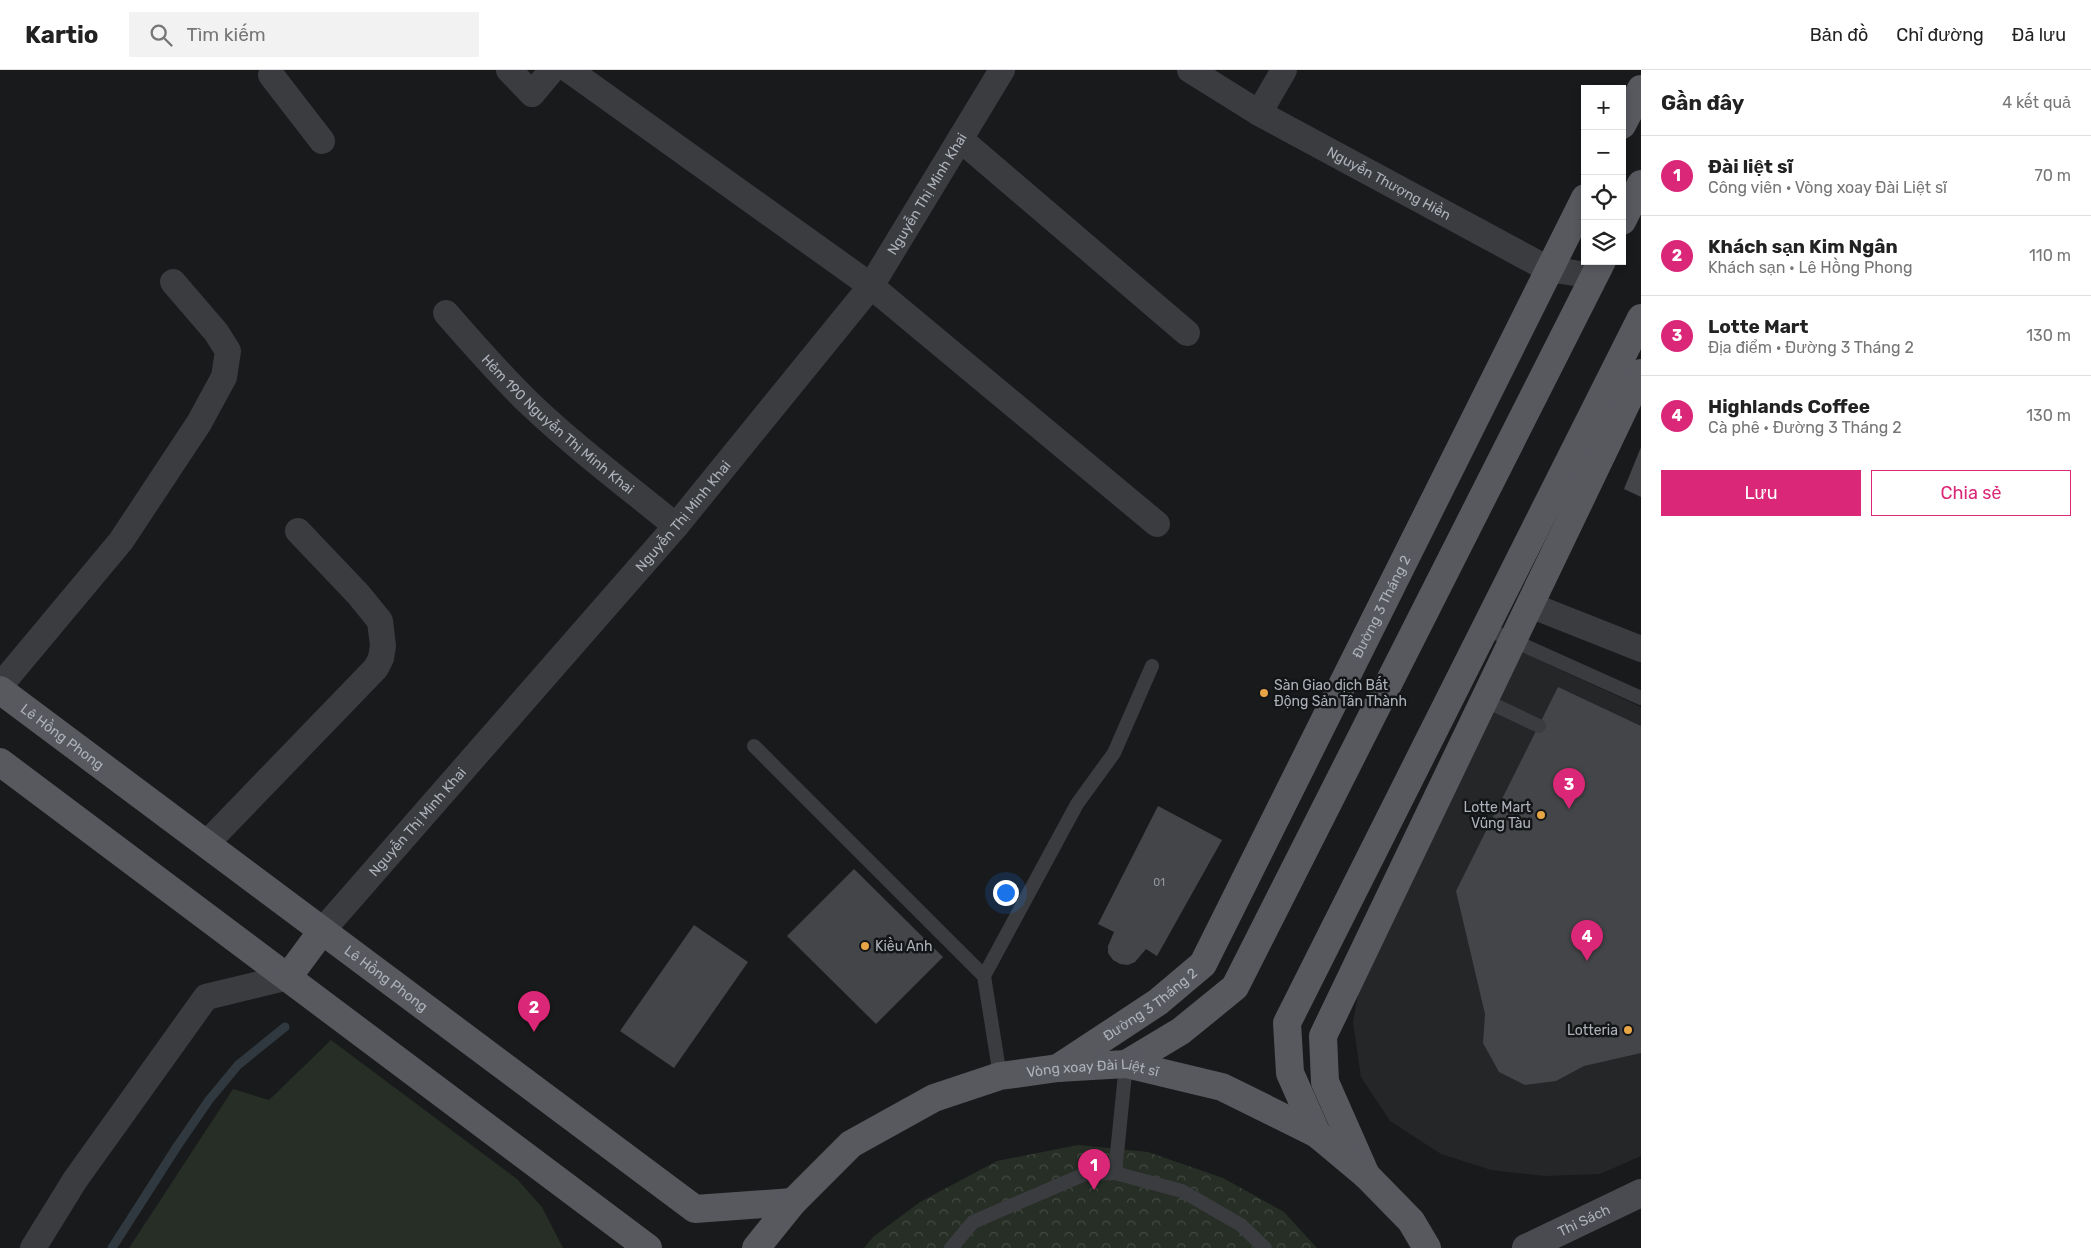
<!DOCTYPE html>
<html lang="vi">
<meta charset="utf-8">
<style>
:root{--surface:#fff;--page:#f2f2f2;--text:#222;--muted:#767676;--line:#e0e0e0;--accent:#db2777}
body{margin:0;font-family:Rubik,sans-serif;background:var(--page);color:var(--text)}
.controls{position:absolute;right:15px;top:15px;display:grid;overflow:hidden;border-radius:0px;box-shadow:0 2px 8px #0003}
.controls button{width:45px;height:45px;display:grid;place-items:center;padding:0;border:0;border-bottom:1px solid var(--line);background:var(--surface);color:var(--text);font:25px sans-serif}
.you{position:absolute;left:1005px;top:822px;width:18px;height:18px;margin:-12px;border:4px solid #fff;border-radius:50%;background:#1a73e8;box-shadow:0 0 0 8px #1a73e833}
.badge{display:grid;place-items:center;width:32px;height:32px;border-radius:50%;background:var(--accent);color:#fff;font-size:16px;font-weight:700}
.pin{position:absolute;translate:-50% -41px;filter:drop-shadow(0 1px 2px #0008)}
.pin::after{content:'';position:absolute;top:26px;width:18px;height:15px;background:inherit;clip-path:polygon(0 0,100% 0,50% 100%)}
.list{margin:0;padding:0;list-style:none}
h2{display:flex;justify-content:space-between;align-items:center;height:65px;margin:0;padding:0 20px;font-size:21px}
h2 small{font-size:16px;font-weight:400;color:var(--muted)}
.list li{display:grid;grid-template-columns:32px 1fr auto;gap:15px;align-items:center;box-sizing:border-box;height:80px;padding:0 20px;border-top:1px solid var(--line)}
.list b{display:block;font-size:19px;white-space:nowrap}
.list p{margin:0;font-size:16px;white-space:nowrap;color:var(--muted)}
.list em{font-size:16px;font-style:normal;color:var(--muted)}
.actions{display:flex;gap:10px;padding:15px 20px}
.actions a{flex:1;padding:11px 0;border:1px solid var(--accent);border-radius:0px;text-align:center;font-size:18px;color:var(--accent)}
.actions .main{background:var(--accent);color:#fff}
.icon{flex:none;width:28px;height:28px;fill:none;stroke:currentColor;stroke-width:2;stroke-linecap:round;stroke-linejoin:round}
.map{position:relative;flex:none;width:1641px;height:1178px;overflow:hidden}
header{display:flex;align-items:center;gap:30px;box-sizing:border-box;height:70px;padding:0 25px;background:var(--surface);border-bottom:1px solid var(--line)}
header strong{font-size:24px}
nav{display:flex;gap:28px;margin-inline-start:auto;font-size:18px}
.search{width:350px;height:45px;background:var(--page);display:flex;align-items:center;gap:12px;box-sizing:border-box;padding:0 18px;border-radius:0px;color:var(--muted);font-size:19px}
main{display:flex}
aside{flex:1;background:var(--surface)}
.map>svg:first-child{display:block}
.built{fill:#252628}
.grass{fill:#262e26}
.forest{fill:url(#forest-crowns)}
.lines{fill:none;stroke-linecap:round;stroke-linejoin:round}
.stream{stroke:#30393f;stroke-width:9}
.building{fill:#444548}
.lane{stroke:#3b3c40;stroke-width:14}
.street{stroke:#3b3c40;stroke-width:26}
.secondary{stroke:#494b50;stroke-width:28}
.primary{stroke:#57595f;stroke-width:28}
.poi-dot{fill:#e7a546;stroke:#141517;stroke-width:2}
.labels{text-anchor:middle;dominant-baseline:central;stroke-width:5;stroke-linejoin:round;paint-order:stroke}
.number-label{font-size:11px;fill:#93979e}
.street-label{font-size:14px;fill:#adb2ba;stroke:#141517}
.poi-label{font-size:14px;fill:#adb2ba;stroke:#141517;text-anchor:start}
</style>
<header>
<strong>Kartio</strong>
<div class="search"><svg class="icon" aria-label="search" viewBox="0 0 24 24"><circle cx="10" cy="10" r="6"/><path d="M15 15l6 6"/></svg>Tìm kiếm</div>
<nav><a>Bản đồ</a><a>Chỉ đường</a><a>Đã lưu</a></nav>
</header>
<main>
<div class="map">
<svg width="1641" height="1178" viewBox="0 0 1641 1178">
<defs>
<pattern id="forest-crowns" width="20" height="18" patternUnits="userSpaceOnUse" patternTransform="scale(1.25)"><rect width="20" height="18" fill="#262e26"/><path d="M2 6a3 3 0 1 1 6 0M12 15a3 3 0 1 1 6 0" fill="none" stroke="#434a43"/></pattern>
</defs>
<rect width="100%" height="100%" fill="#191a1b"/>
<!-- built -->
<path class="built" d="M1519,581L1641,637V1086L1600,1104L1545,1106L1491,1100L1441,1084L1390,1051L1361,1007L1353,952L1360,914Z"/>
<!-- grass -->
<path class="grass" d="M331,970L517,1109L542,1137L563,1178H129L233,1019L269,1030Z"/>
<!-- forest -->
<path class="forest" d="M1078,1075L1148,1082L1223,1108L1284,1142L1317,1178H864L873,1167L920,1132L997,1091Z"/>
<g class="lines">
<!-- stream -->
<path class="stream" d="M112,1178L178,1075L209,1030L238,995L285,957"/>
</g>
<!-- building -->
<g class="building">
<path d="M1641,377V427L1624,419Z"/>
<path d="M1558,617L1641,656V983L1584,996L1556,1011L1525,1015L1499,1002L1483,973L1485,944L1456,821Z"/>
<path d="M1158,736L1222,770L1157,886L1146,879L1135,892L1128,895L1120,894L1113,890L1108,883V876L1114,862L1098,854Z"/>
<path d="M854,799L943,887L876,954L787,866Z"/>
<path d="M694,855L748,892L674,998L620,961Z"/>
</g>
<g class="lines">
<!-- lane -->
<g class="lane">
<path d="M1485,558L1641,628"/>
<path d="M1484,630L1539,656"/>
<path d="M754,676L984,906L1000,1006"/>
<path d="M984,906L1077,734L1114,683L1152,596"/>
<path d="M1115,1103L1126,994"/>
<path d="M951,1178L973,1152L1085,1104L1115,1103L1182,1121L1241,1155L1265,1178"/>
</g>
<!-- street -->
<g class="street">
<path d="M509,0L532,24L552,0"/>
<path d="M569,0L871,216L1157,454"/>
<path id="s1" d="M1190,0L1259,43L1548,199L1594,206"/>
<path d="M271,5L322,71"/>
<path d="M1259,43L1284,0"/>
<path d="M960,69L1187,263"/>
<path id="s2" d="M446,243C473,274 500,305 529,333C575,377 627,416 676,456"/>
<path d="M1530,535L1641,579"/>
<path d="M0,616L121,471L199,353L224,307L228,281L216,262L173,212"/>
<path d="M206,774L376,598L381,588L383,576L380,551L358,524L298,461"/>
<path id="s3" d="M322,861L676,456L871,216L1002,0"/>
<path d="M33,1178L75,1110L206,927L288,907"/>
</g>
<!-- secondary -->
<path class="secondary" id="s4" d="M1526,1178L1641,1123"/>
<!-- primary -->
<g class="primary">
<path d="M1622,55L1641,19"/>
<path d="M1622,151L1641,114"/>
<path id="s5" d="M0,620L695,1139L793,1132"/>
<path d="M0,692L648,1178"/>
<path d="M288,907L322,861"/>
<path d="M1126,994L1181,961L1235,917L1602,191"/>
<path id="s6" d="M1058,998L1158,932L1203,894L1585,128"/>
<path d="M1317,1064L1290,1003L1287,953L1641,248"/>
<path d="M1366,1105L1325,1012L1323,966L1641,303"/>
<path id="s7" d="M756,1178L793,1132L851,1074L934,1028L1000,1006L1058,998L1126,994L1222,1017L1317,1064L1366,1105L1411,1151L1427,1178"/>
</g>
</g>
<!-- markers -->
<g class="poi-dot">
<circle cx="1264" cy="623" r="5"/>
<circle cx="1541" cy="745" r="5"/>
<circle cx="865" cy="876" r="5"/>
<circle cx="1628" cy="960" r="5"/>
</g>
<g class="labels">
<!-- number labels -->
<g class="number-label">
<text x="1159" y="812">01</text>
</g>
<!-- street labels -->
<g class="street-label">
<text stroke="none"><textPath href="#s1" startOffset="229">Nguyễn Thượng Hiền</textPath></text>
<text stroke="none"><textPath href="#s3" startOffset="955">Nguyễn Thị Minh Khai</textPath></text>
<text stroke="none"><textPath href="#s2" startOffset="158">Hẻm 190 Nguyễn Thị Minh Khai</textPath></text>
<text stroke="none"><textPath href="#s3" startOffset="550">Nguyễn Thị Minh Khai</textPath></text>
<text stroke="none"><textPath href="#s6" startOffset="578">Đường 3 Tháng 2</textPath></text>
<text stroke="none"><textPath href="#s5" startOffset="78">Lê Hồng Phong</textPath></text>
<text stroke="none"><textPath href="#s3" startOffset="145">Nguyễn Thị Minh Khai</textPath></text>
<text stroke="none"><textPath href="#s5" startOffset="482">Lê Hồng Phong</textPath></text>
<text stroke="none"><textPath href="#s6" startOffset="112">Đường 3 Tháng 2</textPath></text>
<text stroke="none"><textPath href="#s7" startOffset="399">Vòng xoay Đài Liệt sĩ</textPath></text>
<text stroke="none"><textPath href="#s4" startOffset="64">Thi Sách</textPath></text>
</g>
<!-- poi labels -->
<g class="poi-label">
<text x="1274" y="615">Sàn Giao dịch Bất<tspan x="1274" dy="16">Động Sản Tân Thành</tspan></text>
<text x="1531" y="737" text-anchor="end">Lotte Mart<tspan x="1531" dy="16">Vũng Tàu</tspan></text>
<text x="875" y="876">Kiều Anh</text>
<text x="1618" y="960" text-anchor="end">Lotteria</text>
</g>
</g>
</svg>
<div class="controls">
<button>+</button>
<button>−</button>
<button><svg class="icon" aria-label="locate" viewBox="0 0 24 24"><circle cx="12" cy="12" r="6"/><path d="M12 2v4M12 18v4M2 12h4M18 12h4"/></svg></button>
<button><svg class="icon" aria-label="layers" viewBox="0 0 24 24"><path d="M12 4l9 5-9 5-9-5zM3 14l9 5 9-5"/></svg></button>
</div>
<div class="you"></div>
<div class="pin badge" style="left:1094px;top:1120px">1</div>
<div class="pin badge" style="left:534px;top:962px">2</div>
<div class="pin badge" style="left:1569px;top:739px">3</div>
<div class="pin badge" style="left:1587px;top:891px">4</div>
</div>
<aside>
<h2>Gần đây<small>4 kết quả</small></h2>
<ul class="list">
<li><span class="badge">1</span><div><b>Đài liệt sĩ</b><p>Công viên · Vòng xoay Đài Liệt sĩ</p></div><em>70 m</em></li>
<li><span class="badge">2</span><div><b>Khách sạn Kim Ngân</b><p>Khách sạn · Lê Hồng Phong</p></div><em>110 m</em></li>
<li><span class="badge">3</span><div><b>Lotte Mart</b><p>Địa điểm · Đường 3 Tháng 2</p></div><em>130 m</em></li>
<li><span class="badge">4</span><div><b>Highlands Coffee</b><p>Cà phê · Đường 3 Tháng 2</p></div><em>130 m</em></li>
</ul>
<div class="actions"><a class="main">Lưu</a><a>Chia sẻ</a></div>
</aside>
</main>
